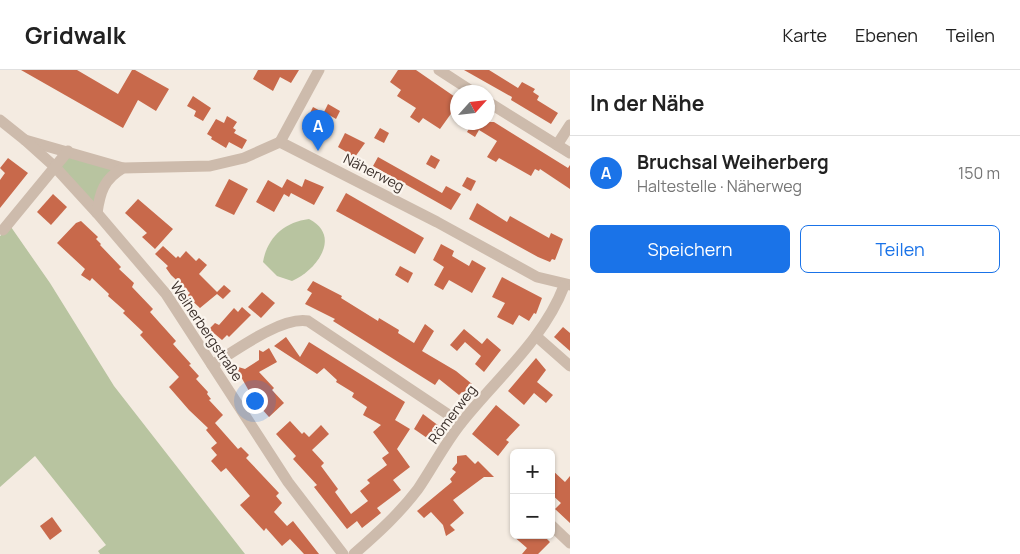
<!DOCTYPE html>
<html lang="de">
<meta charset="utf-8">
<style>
:root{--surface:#fff;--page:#f6f6f6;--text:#222;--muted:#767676;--line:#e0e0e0;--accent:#1a73e8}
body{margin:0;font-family:Manrope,sans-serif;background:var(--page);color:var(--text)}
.controls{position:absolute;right:15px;bottom:15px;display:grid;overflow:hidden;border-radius:8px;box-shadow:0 1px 4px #0004}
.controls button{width:45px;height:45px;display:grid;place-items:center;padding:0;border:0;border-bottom:1px solid var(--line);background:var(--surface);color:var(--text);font:25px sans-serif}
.compass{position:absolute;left:450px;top:15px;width:45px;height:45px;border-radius:50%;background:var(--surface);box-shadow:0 1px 4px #0004;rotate:63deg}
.you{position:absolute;left:254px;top:330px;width:18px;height:18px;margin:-12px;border:4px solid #fff;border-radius:50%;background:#1a73e8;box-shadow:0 0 0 8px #1a73e833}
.badge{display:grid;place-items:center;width:32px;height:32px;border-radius:50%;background:var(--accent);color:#fff;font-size:16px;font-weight:700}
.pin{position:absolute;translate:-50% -41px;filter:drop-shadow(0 1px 2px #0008)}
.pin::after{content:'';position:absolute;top:26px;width:18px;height:15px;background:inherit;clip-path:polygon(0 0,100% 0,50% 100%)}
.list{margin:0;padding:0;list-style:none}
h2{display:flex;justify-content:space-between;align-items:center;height:65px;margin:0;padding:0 20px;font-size:21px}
h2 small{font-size:16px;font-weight:400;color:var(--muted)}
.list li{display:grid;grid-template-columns:32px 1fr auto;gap:15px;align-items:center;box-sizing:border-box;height:75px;padding:0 20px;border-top:1px solid var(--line)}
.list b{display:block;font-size:19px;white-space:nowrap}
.list p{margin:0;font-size:16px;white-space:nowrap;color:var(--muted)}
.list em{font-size:16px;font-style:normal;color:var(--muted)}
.actions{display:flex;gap:10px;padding:15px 20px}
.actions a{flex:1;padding:11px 0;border:1px solid var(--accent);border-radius:8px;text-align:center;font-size:18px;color:var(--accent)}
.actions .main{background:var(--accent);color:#fff}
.map{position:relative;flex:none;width:570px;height:484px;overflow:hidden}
header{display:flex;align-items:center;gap:30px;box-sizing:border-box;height:70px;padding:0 25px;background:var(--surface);border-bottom:1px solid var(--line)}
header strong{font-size:24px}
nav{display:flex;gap:28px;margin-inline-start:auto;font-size:18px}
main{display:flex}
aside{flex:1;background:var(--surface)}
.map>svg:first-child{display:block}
.green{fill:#b8c4a0}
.building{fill:#c8694b}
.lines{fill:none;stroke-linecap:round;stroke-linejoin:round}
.minor{stroke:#cdbbac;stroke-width:11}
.labels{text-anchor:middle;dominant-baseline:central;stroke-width:4.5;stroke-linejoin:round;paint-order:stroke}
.street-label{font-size:14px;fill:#3b302b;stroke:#fbf5ee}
</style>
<header>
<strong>Gridwalk</strong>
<nav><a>Karte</a><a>Ebenen</a><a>Teilen</a></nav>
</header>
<main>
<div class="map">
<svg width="570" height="484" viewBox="0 0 570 484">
<rect width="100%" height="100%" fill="#f4ebe1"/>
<!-- green -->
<g class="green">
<path d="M68,81L123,98L111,105L97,143L55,97Z"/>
<path d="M309,149C342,166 317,200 292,211L277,206L263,192C267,168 284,152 309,149Z"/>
<path d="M11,157L50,213L114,316L245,484H100L98,481L106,475L35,386L0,417V166Z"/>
</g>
<!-- building -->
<g class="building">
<path d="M21,0H77L118,24L132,0H135L169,19L156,41L138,30L123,58Z"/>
<path d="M258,0H299L291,13L280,7L273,21L253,9Z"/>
<path d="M398,0H416L458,29V34L440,59L423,48L419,53L410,47L416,38L397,26L401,20L390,12Z"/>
<path d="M464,0H489L518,18L522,12L535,19L533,22L539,26L537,30L558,43L551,54L511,30L512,27Z"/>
<path d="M193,26L211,38L203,51L194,46L196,41L187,36Z"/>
<path d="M328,34L340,41L336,49L324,42Z"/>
<path d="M313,37L328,45L320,62L317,60L315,65L302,59Z"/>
<path d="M227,46L237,52L233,58L236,60L234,63L247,70L242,79L229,72L226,78L211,69L212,67L207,64L216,49L224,53Z"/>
<path d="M466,52H494L568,98L570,95V119L540,99L539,101L535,99L531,106L499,88L496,92L487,87L497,71L479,60L475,67L467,62L471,55Z"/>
<path d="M380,58L389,63L384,73L374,68Z"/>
<path d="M345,63L365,73L355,87L338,77Z"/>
<path d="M431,85L440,90L435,99L426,94Z"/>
<path d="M378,87L442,123L446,116L461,124L451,140L373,96Z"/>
<path d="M8,88L28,103L0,138V110L5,103L0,98Z"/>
<path d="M467,107L476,111L471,121L462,116Z"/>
<path d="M229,109L248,119L234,145L215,136Z"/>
<path d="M287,109L302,117L305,109L324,117L314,135L291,123L289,127L284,124L274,142L256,132L268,110L282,118Z"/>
<path d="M346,123L424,168L415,184L336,141Z"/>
<path d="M53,124L67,137L51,155L37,142Z"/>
<path d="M138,129L173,159L155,179L142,167L147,163L125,143Z"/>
<path d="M477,133L507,152L510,146L549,168L551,163L563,169L555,190L552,189L550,192L538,187L469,149Z"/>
<path d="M81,151L98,167L96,169L101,174L100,175L121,197L119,199L134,213L132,217L153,239L150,242L176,271L173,274L191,294L189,295L199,306L196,309L208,322L207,324L211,329L209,330L223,345L215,353L238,379L241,377L249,385L246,388L279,423L276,426L282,433L274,442L287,456L293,451L319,484H304L290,469L282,476L266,458L264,461L240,435L250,426L226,398L221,402L211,391L217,385L211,378L217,373L206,360L208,358L189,340L169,317L179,307L140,265L143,262L123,243L125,241L108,226L109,224L92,208L90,211L81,205L85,199L57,173L76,153Z"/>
<path d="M441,174L454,181L452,186L469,196L472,190L486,198L472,223L449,210L443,220L434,215L444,197L433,190Z"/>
<path d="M163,176L176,188L178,186L180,188L186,181L196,191L199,188L207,195L199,204L217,222L224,215L231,221L223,229L217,224L200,238L187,226L190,223L171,205L166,198L168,196L155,184Z"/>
<path d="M400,196L413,203L408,213L395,205Z"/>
<path d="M502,207L542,228L536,244L534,243L529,251L519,245L513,255L497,247L505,233L492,227Z"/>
<path d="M313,211L342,226L341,228L378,251L379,248L399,260L398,263L414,273L425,254L434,261L422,281L456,301L472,314L465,324L462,322L459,325L439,309L435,315L333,251L335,249L305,234L312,223L307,220Z"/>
<path d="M262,222L275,233L261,248L248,237Z"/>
<path d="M242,237L251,245L229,267L227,265L222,270L209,259L215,253L219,255L234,238L238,242Z"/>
<path d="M563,257L570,263V281L554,267Z"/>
<path d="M464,259L482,274L487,268L501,280L484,302L475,294L481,286L465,272L457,281L450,275Z"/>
<path d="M286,267L300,287L309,272L405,332L395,350L410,359L397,379L410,397L393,410L401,420L377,438L381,443L362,458L357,451L347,459L314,417L317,415L293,389L296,386L276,364L290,351L302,364L304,362L309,367L321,355L329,364L312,380L324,393L321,396L338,419L335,422L351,444L368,431L360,421L370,413L367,410L387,395L382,388L389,383L373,362L381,355L363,345L367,337L352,327L354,323L336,312L337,310L324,298L317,304L274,276Z"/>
<path d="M269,278L277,292L259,302L274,318L272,320L284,333L269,347L254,330L235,296L245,299L259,290V280L263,282Z"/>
<path d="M536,288L546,300L537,312L553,325L546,333L534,323L524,335L508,321Z"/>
<path d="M496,335L520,355L506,370L509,372L498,386L472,364Z"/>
<path d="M423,344L439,356L430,370L414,359Z"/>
<path d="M466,385L475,394L478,391L494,407H484L453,430L464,443L450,455L455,460L446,466L443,455L431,442L424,448L417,441L452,412L450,409L456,402L452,399L457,393V386Z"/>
<path d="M551,399L565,412L570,406V453L555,439L561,433L551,424Z"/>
<path d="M52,447L62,461L50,470L40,456Z"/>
<path d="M512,465H543L550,472L538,484H522L527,478Z"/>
</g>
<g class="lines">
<!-- minor -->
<g class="minor">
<path d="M439,0L473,22"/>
<path d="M488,32L570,83"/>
<path d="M0,50L25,70L123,98"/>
<path d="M25,70L55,97L97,143L166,224L288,412L343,484"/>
<path d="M280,72L319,0"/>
<path d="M557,75L570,55"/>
<path d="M97,143C100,122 104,109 123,98L210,96L244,88L280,72L437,152L537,207L570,215"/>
<path d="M3,160L68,81"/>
<path d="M536,266L570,296"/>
<path d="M212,295C235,281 282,246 308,251L461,353"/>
<path d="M551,455L570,473"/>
<path d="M354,484C378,463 399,444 418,419C433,397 445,373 462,352C497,308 544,269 564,216"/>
</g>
</g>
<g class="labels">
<!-- street labels -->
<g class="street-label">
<text transform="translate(374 102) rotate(27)">Näherweg</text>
<text transform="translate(207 261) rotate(56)">Weiherbergstraße</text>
<text transform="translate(452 344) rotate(-53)">Römerweg</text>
</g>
</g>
</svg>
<div class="controls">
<button>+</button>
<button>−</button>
</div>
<svg class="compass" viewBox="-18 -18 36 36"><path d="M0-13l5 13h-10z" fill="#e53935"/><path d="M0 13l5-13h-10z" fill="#767676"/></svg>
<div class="you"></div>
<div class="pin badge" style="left:318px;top:81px">A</div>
</div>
<aside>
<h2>In der Nähe<small></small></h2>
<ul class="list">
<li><span class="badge">A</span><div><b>Bruchsal Weiherberg</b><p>Haltestelle · Näherweg</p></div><em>150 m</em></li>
</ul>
<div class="actions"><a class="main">Speichern</a><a>Teilen</a></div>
</aside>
</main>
